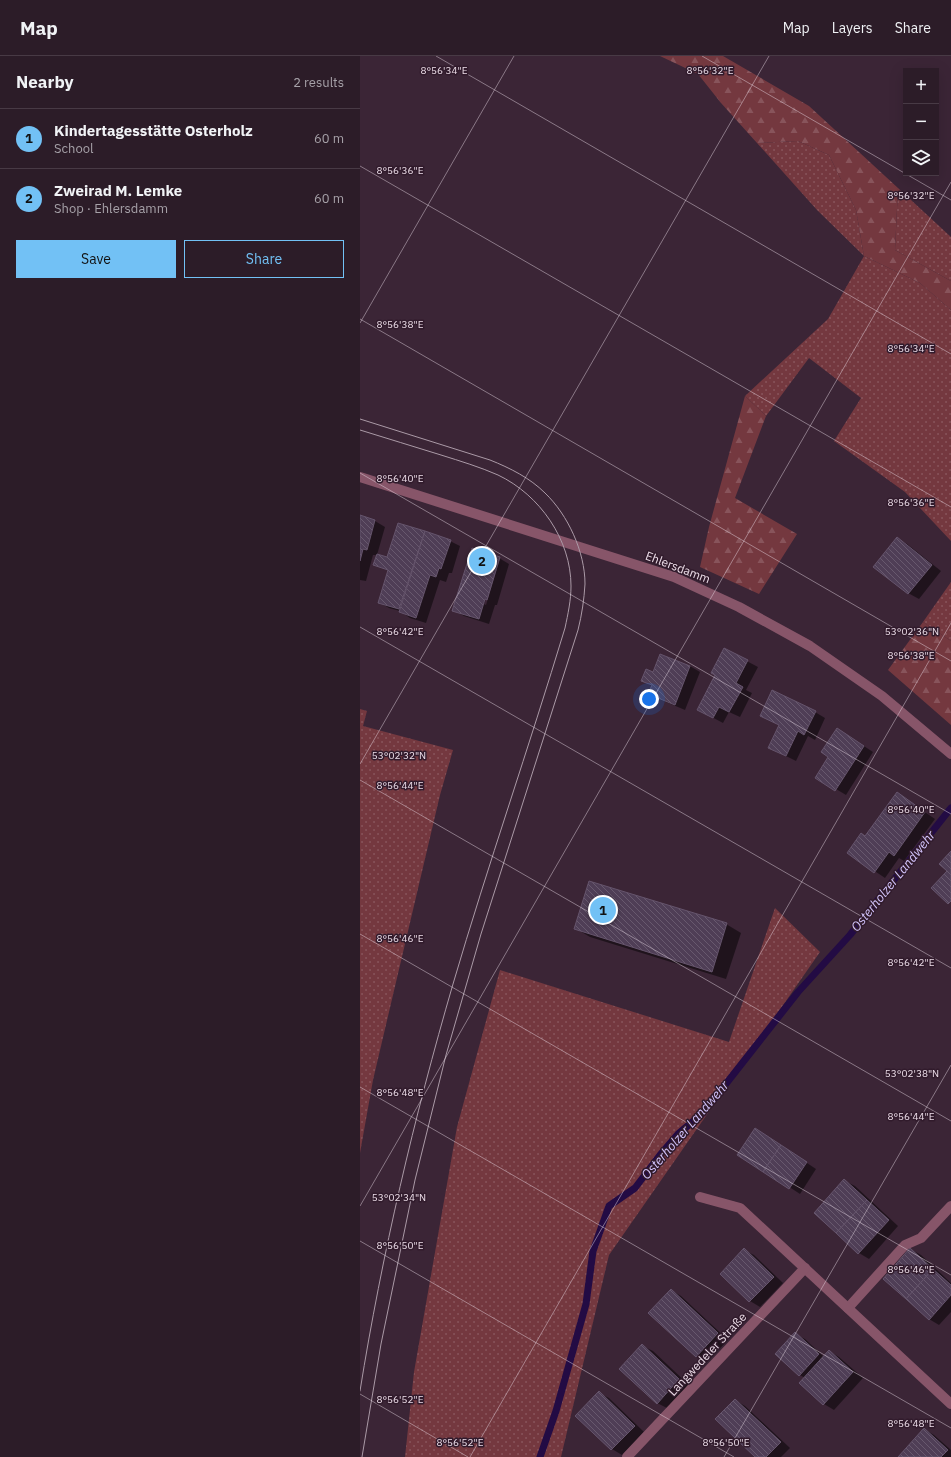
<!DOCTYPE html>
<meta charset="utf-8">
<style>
:root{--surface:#2c1c28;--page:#342530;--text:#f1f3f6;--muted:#a6a1a8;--line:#483a45;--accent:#72c1f5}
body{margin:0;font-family:"IBM Plex Sans",sans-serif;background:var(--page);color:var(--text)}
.controls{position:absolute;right:12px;top:12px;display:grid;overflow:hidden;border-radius:0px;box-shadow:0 4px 16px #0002}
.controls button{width:36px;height:36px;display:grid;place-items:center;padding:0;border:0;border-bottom:1px solid var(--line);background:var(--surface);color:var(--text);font:20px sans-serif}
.you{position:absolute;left:289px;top:643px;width:14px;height:14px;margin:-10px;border:3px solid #fff;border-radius:50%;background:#1a73e8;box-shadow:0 0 0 6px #1a73e833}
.badge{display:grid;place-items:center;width:26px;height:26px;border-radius:50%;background:var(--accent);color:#111;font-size:13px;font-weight:700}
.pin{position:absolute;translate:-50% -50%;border:2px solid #fff;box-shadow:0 1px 4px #0006}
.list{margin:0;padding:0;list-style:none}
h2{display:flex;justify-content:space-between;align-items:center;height:52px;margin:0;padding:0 16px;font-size:17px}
h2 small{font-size:13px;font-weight:400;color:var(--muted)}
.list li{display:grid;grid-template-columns:26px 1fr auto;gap:12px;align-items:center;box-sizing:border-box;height:60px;padding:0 16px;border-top:1px solid var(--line)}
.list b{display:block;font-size:15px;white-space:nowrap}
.list p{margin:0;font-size:13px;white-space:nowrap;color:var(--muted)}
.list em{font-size:13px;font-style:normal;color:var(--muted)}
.actions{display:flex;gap:8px;padding:12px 16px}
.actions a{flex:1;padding:9px 0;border:1px solid var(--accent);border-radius:0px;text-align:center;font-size:14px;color:var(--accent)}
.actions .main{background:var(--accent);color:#111}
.icon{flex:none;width:22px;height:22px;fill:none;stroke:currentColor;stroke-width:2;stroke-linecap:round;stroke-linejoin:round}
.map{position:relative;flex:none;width:591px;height:1401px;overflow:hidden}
header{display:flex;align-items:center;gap:24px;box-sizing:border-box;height:56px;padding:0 20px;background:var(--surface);border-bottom:1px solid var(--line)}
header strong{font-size:19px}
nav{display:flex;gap:22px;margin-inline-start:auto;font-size:14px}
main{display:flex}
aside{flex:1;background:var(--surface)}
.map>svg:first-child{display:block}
.grass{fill:url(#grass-dots)}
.forest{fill:url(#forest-firs)}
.shadow{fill:#0007;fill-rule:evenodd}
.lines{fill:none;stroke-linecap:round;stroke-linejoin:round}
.stream{stroke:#230b44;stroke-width:7}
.building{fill:url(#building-back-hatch);stroke:#65546c}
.service{stroke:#875569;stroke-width:10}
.minor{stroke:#875569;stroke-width:10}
.tertiary{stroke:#875569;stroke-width:10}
.tram{stroke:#ab9aa7;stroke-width:1}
.ticks{fill:none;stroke:#ecdde8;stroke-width:1;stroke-opacity:0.45}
.labels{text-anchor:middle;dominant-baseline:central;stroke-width:3;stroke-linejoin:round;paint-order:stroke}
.street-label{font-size:12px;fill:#ecdde8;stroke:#311b2c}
.water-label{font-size:13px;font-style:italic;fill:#d4c5fd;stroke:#311b2c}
.ticks-label{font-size:10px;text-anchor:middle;fill:#ecdde8;stroke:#311b2c;stroke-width:3;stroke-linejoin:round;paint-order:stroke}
</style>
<header>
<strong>Map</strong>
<nav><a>Map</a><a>Layers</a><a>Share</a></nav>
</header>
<main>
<aside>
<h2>Nearby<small>2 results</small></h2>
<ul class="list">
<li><span class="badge">1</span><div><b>Kindertagesstätte Osterholz</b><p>School</p></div><em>60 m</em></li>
<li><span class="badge">2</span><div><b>Zweirad M. Lemke</b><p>Shop · Ehlersdamm</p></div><em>60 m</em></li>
</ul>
<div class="actions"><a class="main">Save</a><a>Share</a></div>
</aside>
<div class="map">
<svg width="591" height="1401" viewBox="0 0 591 1401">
<defs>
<pattern id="grass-dots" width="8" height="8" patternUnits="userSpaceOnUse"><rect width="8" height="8" fill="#74383f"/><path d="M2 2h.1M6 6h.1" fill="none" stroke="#88545b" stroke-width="1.8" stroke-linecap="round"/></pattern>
<pattern id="forest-firs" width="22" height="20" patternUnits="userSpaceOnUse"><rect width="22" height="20" fill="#74383f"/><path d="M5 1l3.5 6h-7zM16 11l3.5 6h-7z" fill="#88545b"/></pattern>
<pattern id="building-back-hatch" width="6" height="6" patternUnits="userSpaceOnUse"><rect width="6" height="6" fill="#4f3e56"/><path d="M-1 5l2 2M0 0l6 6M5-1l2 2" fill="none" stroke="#68596e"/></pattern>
</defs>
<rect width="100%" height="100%" fill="#3b2536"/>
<!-- grass -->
<g class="grass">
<path d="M438,85L469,99L496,154L504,200L560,227L591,254V485L545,436L474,385L501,342L449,302L406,360L385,340L468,263L504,200L457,154L397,87Z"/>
<path d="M538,132L591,181V225L535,194Z"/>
<path d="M591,526V585L563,566Z"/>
<path d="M0,653L7,655L3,670L93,694L80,739L13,1024L0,1097Z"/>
<path d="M415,852L460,896L249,1199L201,1401H45L54,1316L97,1071L140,914L369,986Z"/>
</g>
<!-- forest -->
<g class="forest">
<path d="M300,0H363L449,50L538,132L535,194L591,225V254L560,227L504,200L496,154L469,99L438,85L397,87L361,47L338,18Z"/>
<path d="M385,340L406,360L375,442L437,478L399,538L340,511L349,471Z"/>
<path d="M563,566L591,585V669L528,614Z"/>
</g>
<!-- shadow -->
<g class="shadow">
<path d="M0,460L15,465L25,471L17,499L27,502L38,468L90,485L100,490L92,517H89L86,526L80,524L66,567L50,562L40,555L29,552L19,546L29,515L14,508L17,499H13L6,525L0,524Z"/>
<path d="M537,482L547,488L581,515L559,543L548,537Z"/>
<path d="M112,494L139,502L149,508L137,549H135L129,568L104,560L94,554ZM138,503H140L126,549L124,548Z"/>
<path d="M364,593L398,611L386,634L392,637L380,661L369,656L363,667L348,659Z"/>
<path d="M301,599L330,610L340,616L325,654L299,643L289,637L292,630L282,624L293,617Z"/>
<path d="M455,656L465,662L455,684L448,680L436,705L410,692Z"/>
<path d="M487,679L513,696L486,739L456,721Z"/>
<path d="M537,737L575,763L544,805L539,802L525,822L488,797L506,781Z"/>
<path d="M366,868L381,877L366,923L230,881L215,872Z"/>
<path d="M405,1079L456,1113L440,1138L379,1098Z"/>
<path d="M485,1125L495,1130L538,1170L509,1203L499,1197Z"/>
<path d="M550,1193L561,1199L591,1227V1256L579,1269L569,1263Z"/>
<path d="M384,1194L394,1199L423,1227L400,1251L390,1245L361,1218Z"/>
<path d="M311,1234L321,1240L368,1284L347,1306L337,1301L290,1257Z"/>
<path d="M435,1278L445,1283L464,1301L469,1295L479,1301L503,1322L474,1354L464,1348L441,1327L445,1322L440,1319Z"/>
<path d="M283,1290L293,1295L329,1329L307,1352L297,1347Z"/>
<path d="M239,1337L249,1342L284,1376L262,1399L252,1393Z"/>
<path d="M375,1344L385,1350L430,1392L421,1401H396Z"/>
<path d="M564,1373L574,1379L591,1394V1401H540Z"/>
</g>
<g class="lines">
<!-- stream -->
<path class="stream" d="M180,1401L196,1355L226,1248L233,1195L249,1150L275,1132L300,1099L318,1078L343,1057L438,936L490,879L591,752"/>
</g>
<!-- building -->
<g class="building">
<path d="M0,459L15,464L7,494L3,493L0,505Z"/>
<path d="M38,467L65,475L39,553L18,547L28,514L13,509L17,498L27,501Z"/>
<path d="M65,475L91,484L81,513L79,512L76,521L70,519L56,562L39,556Z"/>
<path d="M537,481L572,509L548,538L513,511Z"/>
<path d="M112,492L140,501L127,544L125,543L119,563L92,555Z"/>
<path d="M364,592L388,604L376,627L383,631L369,656L359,651L353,662L337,654L355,619L351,617Z"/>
<path d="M300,598L330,610L315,649L288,638L292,629L281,625L286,613L293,616Z"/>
<path d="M412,634L456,655L444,679L438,675L426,700L408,692L419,669L400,660Z"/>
<path d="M477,672L504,690L475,735L455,722L468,701L461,696Z"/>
<path d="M537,736L565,756L534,800L529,796L514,817L487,797L501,777L505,780Z"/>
<path d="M591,795V845L588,848L571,832L587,815L579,808Z"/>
<path d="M229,825L367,867L352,916L214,873Z"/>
<path d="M395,1072L421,1089L403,1116L377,1099Z"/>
<path d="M421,1089L447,1106L429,1133L403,1116Z"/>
<path d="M484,1123L507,1144L476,1177L454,1157Z"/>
<path d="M507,1144L529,1164L498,1198L476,1177Z"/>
<path d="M384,1192L414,1221L389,1246L360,1218Z"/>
<path d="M550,1192L573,1213L546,1243L523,1223Z"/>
<path d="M573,1213L591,1229V1239L569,1264L546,1243Z"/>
<path d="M311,1233L358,1277L336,1301L288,1257Z"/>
<path d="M435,1276L459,1298L439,1320L415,1298Z"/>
<path d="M282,1288L319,1323L297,1348L259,1313Z"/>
<path d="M469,1294L493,1316L463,1349L439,1327Z"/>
<path d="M239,1335L275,1370L251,1394L215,1360Z"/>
<path d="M375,1343L421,1386L406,1401H395L355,1363Z"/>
<path d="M564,1372L588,1394L581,1401H538Z"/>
</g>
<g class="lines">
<!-- service -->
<path class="service" d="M488,1252L545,1189L561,1182L591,1150"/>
<!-- minor -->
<g class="minor">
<path d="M340,1141L380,1152L591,1348"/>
<path d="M267,1401L445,1212"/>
</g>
<!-- tertiary -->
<path class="tertiary" d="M0,421L314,521L379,551L450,590L522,640L591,698"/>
<!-- tram -->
<g class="tram">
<path d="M0,363L130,404C150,412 170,422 185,437C208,459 225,496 225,528C224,544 222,558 218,574L121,878L86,999L55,1124L21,1288L2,1401"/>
<path d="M0,374C27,382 54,391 81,399C100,405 120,411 138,419C180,439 211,484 211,530C211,544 208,558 205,572C169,691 128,809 93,928C54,1062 22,1198 0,1335"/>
</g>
</g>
<!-- ticks -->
<path class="ticks" d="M76,0L591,298M342,0L591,144M0,110L591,451M0,263L591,605M0,267L154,0M0,417L591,758M0,571L591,912M0,708L409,0M0,724L591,1065M0,878L591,1219M0,1031L591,1372M0,1150L591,126M0,1185L374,1401M0,1338L108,1401M110,1401L591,567M364,1401L591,1009"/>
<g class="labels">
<!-- street labels -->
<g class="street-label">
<text transform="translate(318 511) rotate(21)">Ehlersdamm</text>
<text transform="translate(347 1298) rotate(-47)">Langwedeler Straße</text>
</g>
<!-- water labels -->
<g class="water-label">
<text transform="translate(533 825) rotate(-51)">Osterholzer Landwehr</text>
<text transform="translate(325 1074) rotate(-49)">Osterholzer Landwehr</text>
</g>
</g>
<g class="ticks-label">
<text x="84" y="18">8°56'34"E</text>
<text x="350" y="18">8°56'32"E</text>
<text x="40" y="118">8°56'36"E</text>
<text x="551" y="143">8°56'32"E</text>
<text x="40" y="272">8°56'38"E</text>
<text x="551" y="296">8°56'34"E</text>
<text x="40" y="426">8°56'40"E</text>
<text x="551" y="450">8°56'36"E</text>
<text x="40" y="579">8°56'42"E</text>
<text x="552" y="579">53°02'36"N</text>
<text x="551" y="603">8°56'38"E</text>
<text x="39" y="703">53°02'32"N</text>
<text x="40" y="733">8°56'44"E</text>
<text x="551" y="757">8°56'40"E</text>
<text x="40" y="886">8°56'46"E</text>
<text x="551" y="910">8°56'42"E</text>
<text x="552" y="1021">53°02'38"N</text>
<text x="40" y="1040">8°56'48"E</text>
<text x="551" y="1064">8°56'44"E</text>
<text x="39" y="1145">53°02'34"N</text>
<text x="40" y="1193">8°56'50"E</text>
<text x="551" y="1217">8°56'46"E</text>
<text x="40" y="1347">8°56'52"E</text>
<text x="551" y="1371">8°56'48"E</text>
<text x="100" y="1390">8°56'52"E</text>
<text x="366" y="1390">8°56'50"E</text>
</g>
</svg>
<div class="controls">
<button>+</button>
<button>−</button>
<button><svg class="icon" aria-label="layers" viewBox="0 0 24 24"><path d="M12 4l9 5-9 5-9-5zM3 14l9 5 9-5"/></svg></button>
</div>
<div class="you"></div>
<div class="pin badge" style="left:243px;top:854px">1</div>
<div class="pin badge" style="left:122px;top:505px">2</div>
</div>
</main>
